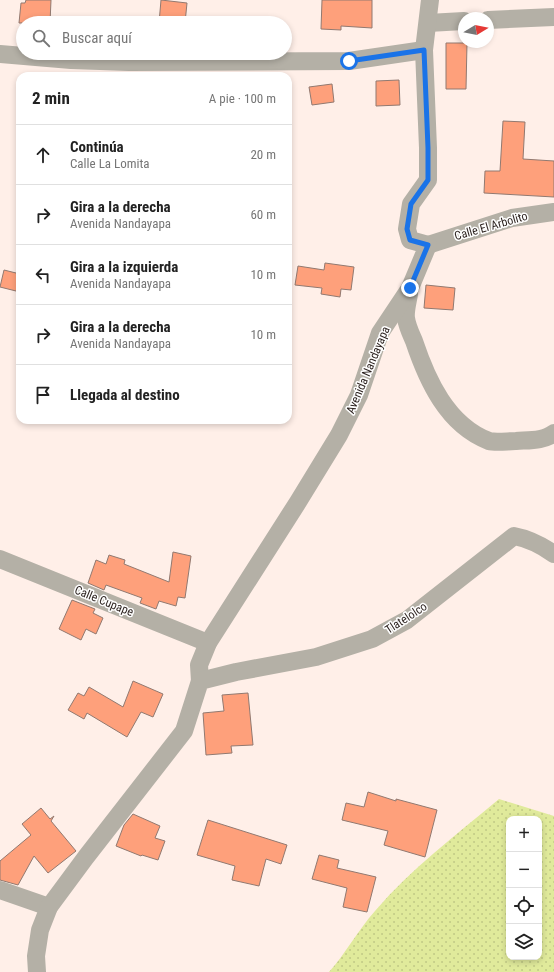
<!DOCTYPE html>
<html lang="es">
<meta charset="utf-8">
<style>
:root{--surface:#fff;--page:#f2f2f2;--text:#222;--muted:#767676;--line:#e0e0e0}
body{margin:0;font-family:"Roboto Condensed",sans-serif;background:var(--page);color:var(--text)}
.controls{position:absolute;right:12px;bottom:12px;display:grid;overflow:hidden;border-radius:8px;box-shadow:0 2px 6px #0003}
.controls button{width:36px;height:36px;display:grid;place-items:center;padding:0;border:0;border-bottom:1px solid var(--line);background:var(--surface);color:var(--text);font:20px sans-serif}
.compass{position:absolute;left:458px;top:12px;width:36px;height:36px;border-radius:50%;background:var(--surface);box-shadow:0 2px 6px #0003;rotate:80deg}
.stop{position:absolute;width:12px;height:12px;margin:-9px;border:3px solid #1a73e8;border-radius:50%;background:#fff}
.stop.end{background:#1a73e8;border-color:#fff;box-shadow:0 1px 4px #0008}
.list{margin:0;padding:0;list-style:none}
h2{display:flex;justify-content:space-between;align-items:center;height:52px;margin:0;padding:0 16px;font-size:17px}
h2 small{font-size:13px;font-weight:400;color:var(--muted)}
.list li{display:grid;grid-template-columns:26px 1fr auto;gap:12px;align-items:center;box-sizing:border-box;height:60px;padding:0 16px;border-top:1px solid var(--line)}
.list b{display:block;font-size:15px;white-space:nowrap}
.list p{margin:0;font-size:13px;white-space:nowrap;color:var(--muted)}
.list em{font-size:13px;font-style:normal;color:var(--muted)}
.icon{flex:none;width:22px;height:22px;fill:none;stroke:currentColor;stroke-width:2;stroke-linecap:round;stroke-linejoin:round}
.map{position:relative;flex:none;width:554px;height:972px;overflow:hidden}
.search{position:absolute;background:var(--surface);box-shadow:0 2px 6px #0003;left:16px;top:16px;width:276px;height:44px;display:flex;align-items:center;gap:10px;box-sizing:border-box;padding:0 14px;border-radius:22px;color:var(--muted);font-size:15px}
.panel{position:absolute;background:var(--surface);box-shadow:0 2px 6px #0003;left:16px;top:72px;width:276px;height:352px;border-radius:12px}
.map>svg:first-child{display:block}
.grass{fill:url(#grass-dots);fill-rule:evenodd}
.building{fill:#fea07b;stroke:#917970}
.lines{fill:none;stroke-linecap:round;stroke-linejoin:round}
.minor{stroke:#b4b0a6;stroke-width:18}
.route{stroke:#1a73e8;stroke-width:5}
.labels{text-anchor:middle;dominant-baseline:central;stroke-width:3;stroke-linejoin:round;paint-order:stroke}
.street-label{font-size:12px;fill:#291f1c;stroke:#fff}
</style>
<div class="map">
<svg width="554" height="972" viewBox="0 0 554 972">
<defs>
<pattern id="grass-dots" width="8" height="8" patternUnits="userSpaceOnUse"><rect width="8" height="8" fill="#e0ea9b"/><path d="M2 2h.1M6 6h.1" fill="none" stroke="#c0c885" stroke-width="1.8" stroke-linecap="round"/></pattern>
</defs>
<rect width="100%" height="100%" fill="#ffefe8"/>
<!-- grass -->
<path class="grass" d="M499,799L554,816V972H329C346,953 358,930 375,911C411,869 456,835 499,799ZM509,819H539V957H509Z"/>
<!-- building -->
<g class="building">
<path d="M26,0H51L50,23H19L21,3H25Z"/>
<path d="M161,0L187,3L185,23H159Z"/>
<path d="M322,0H372V28L341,26V30L321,29Z"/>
<path d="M446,43H467L466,89H446Z"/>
<path d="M399,80L400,105L376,106V81Z"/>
<path d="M332,84L334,102L312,105L309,87Z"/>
<path d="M503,121L525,122L523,159L554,161V197L484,193L485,171H500Z"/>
<path d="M325,263L354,267L351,290L341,289L340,297L321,294L322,288L295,285L298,266L324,270Z"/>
<path d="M4,270L20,274V292L0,287Z"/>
<path d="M426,285L455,288L453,310L424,308Z"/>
<path d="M173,552L191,556L185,598L178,597L176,606L159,601L156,609L140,603L142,598L106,585L104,590L88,583L96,560L106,564L109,555L125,560L124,564L169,582Z"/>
<path d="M72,600L95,609L93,613L103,618L96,634L86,629L81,640L59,629Z"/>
<path d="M133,681L163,694L153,717L141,712L127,737L87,713L84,719L68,710L78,693L84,696L89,687L123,707Z"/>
<path d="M248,693L253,745L231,746L232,753L206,755L203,713L224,711L222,695Z"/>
<path d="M368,792L396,801V799L437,810L425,857L384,845L388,831L342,820L346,803L364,807Z"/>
<path d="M41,808L50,819L54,816L51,821L76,851L48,873L34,856L18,885L0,880V861L31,835L22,824Z"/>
<path d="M133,814L160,826L155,838L165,841L158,860L142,855L141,856L116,846L124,825Z"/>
<path d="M208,820L287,845L281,864L266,859L259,886L232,880L235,866L197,855Z"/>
<path d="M319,855L339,860L337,868L376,877L367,912L343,907L347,888L312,879Z"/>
</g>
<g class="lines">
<!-- minor -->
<g class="minor">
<path d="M488,20L554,17"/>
<path d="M428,23L464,21"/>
<path d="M0,54L71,60L129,62L349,61L424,50"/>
<path d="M428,245L512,218L554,212"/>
<path d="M409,294C408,301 405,311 406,318C407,326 411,334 414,341C427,380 447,425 489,441C496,443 508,441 516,441C529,440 544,441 554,433"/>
<path d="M0,559L208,643"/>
<path d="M200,681L199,665L208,643L298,502L339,435L359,395L380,333L410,288L428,245L410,240L407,229L411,204L428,180V148L424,50L430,0"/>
<path d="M0,890L49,907"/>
<path d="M37,972L36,956L40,930L49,907L86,857L184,731L200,681L236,672L316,657L372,639L407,620L514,536C530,539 541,545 554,554"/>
</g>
</g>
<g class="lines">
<!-- route -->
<path class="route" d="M349,61L424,50L428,148V180L411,204L407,229L410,240L428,245L410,288"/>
</g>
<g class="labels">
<!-- street labels -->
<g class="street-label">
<text transform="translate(491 226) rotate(-16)">Calle El Arbolito</text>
<text transform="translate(368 370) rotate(-67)">Avenida Nandayapa</text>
<text transform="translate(104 601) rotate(22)">Calle Cupape</text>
<text transform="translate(406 618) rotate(-33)">Tlatelolco</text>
</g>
</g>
</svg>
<div class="controls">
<button>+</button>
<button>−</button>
<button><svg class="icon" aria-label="locate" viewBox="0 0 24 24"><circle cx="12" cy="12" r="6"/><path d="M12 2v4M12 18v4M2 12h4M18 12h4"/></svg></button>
<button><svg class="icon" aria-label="layers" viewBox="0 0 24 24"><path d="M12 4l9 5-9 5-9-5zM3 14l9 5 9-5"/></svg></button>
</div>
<svg class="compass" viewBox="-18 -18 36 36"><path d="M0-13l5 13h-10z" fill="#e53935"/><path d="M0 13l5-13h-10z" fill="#767676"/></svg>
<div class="stop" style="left:349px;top:61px"></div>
<div class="stop end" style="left:410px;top:288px"></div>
<div class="search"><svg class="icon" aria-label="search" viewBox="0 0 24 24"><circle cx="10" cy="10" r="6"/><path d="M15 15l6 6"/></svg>Buscar aquí</div>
<section class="panel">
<h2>2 min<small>A pie · 100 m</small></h2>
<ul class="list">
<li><svg class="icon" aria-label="ahead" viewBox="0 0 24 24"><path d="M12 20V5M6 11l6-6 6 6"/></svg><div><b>Continúa</b><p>Calle La Lomita</p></div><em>20 m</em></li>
<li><svg class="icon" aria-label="right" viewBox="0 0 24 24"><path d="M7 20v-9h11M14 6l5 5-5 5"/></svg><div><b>Gira a la derecha</b><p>Avenida Nandayapa</p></div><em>60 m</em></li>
<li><svg class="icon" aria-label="left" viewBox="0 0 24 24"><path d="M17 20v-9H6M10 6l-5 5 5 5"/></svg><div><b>Gira a la izquierda</b><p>Avenida Nandayapa</p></div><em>10 m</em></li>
<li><svg class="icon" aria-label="right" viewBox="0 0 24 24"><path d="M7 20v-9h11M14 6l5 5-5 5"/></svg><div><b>Gira a la derecha</b><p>Avenida Nandayapa</p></div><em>10 m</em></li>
<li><svg class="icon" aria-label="arrive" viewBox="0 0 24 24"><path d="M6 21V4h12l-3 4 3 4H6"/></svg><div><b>Llegada al destino</b></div></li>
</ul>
</section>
</div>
